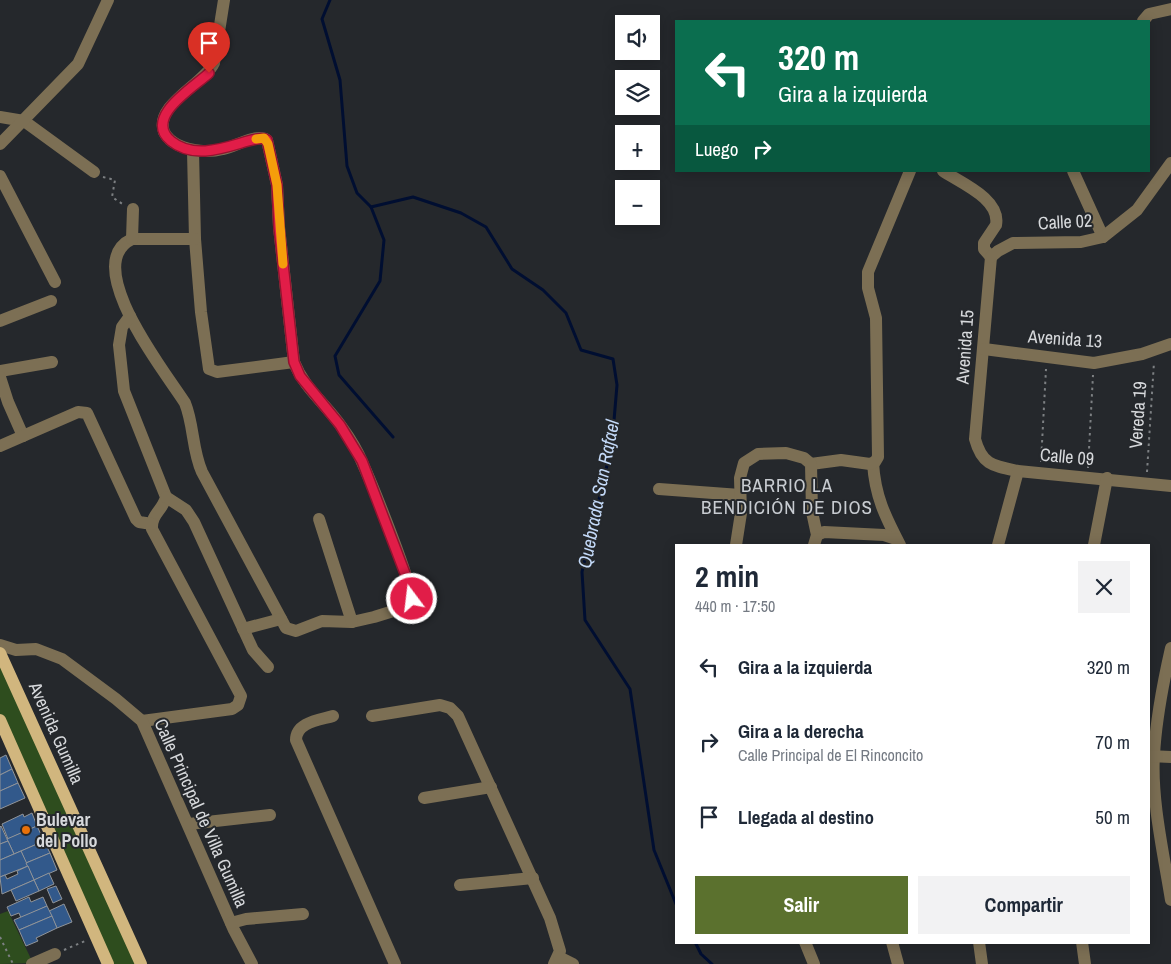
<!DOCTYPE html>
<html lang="es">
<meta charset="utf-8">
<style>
:root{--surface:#fff;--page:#f2f2f3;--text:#1f2937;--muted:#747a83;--accent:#5b712e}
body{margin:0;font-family:"Archivo Narrow",sans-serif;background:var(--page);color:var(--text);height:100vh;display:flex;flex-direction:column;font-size:19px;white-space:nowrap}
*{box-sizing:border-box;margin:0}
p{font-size:16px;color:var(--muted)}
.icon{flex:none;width:28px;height:28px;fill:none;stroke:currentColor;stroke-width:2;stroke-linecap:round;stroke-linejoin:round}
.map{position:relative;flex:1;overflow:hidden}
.details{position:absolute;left:675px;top:544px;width:475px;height:400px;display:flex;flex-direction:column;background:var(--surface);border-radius:0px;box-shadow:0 2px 12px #0003}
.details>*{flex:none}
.banner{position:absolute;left:675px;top:20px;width:475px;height:152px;border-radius:0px;box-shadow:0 2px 12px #0003;background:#0b6e4f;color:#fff;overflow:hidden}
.controls{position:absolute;left:615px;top:15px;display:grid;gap:10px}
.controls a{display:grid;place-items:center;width:45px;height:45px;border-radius:0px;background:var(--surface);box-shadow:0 2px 12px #0003;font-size:25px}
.pin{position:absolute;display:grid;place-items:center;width:42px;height:42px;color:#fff;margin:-51px -21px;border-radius:50% 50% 50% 0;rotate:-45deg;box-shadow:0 0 5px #0007}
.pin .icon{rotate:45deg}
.me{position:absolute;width:55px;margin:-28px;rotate:345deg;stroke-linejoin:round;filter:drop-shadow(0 0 4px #0008)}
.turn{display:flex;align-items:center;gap:18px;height:105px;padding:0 20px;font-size:22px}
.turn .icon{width:65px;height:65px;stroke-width:2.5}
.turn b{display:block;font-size:35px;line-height:42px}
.then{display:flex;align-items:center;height:48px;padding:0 20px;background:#0003;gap:10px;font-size:19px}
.round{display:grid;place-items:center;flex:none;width:52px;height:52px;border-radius:0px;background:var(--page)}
.head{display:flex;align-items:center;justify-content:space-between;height:85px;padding:0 20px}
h1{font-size:30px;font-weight:700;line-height:38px}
.action{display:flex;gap:10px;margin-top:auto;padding:10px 20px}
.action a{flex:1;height:58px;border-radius:0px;background:var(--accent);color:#fff;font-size:20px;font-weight:700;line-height:58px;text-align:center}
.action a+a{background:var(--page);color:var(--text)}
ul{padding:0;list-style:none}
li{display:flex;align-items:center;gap:15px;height:75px;padding:0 20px}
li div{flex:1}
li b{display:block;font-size:19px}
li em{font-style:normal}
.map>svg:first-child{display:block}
</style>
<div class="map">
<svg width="1171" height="964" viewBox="0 0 1171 964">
<rect width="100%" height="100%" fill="#25282c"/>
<g fill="#2e4d1e">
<polygon points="0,657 140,964 109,964 0,717"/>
<polygon points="8,911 33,963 0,964 0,914"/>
</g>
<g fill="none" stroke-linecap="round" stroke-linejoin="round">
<g stroke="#000e31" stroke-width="3">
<polyline points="330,0 322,19 340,80 347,166 357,193 371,207 384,240 380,281 335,356 339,375 393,437"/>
<polyline points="371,207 413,197 461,213 486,227 512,269 543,290 566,313 581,350 613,359 617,385 612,444 582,572 585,620 630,689 654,850 676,904"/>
<polyline points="695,942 701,954 712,964"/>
</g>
</g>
<g fill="#32598b" stroke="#909499">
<polygon points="6,755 12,769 0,775 0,758"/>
<polygon points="12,769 18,783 0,791 0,775"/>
<polygon points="18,783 25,798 0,809 0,791"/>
<polygon points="32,813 37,826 8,839 2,824 23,814 24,817"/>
<polygon points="1,826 8,841 0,844 0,827"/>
<polygon points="37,826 44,841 14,854 7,839"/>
<polygon points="8,841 14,854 0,860 0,844"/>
<polygon points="44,841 50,853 26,863 21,851"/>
<polygon points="21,851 28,866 0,877 0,860"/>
<polygon points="50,853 57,870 34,880 26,863"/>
<polygon points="28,866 34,880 2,894 0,877 5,875 7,879 18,874 17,871"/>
<polygon points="49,873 54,884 39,891 34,880"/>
<polygon points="34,880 39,891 16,901 11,890"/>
<polygon points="56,886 62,899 53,903 47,889"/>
<polygon points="29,897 31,902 43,897 47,906 21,918 19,913 11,916 7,907"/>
<polygon points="64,904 72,922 57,928 49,911"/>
<polygon points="47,906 52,916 19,930 14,920"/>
<polygon points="52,916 57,928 36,938 38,941 26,946 19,930"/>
</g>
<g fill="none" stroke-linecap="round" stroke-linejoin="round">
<g stroke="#7d8083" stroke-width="2" stroke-dasharray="2.5 4" stroke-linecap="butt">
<polyline points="103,177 115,180 112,197 124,205"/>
<polyline points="1041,462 1046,369"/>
<polyline points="1088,468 1093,375"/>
<polyline points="1147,472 1154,362"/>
<polyline points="0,937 13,964"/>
<polyline points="64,950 85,941"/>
</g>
<g stroke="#7c6f54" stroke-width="12">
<polyline points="1143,21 1149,14 1171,9"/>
<polyline points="0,117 24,121 94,172"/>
<polyline points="0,144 78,64 108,0"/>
<polyline points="193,151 195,239 201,312 209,369 217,372 294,362"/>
<path d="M943,171C961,183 1001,199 996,225L984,243V249L991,257"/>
<polyline points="1073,171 1103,237"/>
<polyline points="0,176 55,282"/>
<path d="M132,239C79,264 166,373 185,403C194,425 192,450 202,472L286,628L296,631L322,621L352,622L374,617L403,608L412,602C414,587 371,482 362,462C357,449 349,437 341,426C325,403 304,388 294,362L279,227L277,185L267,140C256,133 235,147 223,149C208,153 191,151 178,145C172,142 167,138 164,132C154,105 204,84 214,63L224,0"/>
<polyline points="132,239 195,239"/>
<polyline points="132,239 133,209"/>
<path d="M991,257L975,439C982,465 993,466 1018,471L1171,486"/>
<polyline points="991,257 998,251 1013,243 1081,242 1103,237 1137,210 1171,163"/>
<path d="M130,316L122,327L119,345L124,391L166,497C163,510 151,514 152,529L241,696L238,705L232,709L142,721"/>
<polyline points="0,321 51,301"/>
<polyline points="984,349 1094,363 1142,354 1171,344"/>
<polyline points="0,371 52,362"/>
<polyline points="0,377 8,402 23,436"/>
<polyline points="0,446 78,412 87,413 136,519 139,522 152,524"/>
<path d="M873,463C875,496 885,516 900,545"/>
<polyline points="811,464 841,460 870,464 875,462 878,457 876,318 868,288 868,272 910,171"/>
<polyline points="659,489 740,495"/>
<polyline points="166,497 186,510 194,522 253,650 268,667"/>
<polyline points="319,519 352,622"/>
<polyline points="817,535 824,532 884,535 896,539"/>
<polyline points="736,545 741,513 740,478 744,463 758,454 786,453 804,458 811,464 812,512 817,535 814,545"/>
<polyline points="998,545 1018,471"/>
<polyline points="1094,545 1107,478"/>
<polyline points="243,629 281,619"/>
<polyline points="0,645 16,650 36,649 62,659 116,699 142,721 234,930 252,964"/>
<path d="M1171,648C1163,683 1156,719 1154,755C1151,799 1164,856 1171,900"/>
<path d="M333,716C320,720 296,722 296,740L395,964"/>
<polyline points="372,716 440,705 450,708 458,716 550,918 560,951 554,964"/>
<polyline points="1149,756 1171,757"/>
<polyline points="424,798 491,787"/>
<polyline points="189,824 270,815"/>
<polyline points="460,885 533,878"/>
<polyline points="231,923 246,919 303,914"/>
<polyline points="805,942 814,964"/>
<polyline points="892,942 898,964"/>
<polyline points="979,942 982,964"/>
<polyline points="1082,942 1085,964"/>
<polyline points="559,957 573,964"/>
<polyline points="32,964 55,954"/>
</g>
<g stroke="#d1b67e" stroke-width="12">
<polyline points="0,653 141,964"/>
<polyline points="0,720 108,964"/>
</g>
</g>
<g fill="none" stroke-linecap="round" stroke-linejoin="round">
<defs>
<path id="route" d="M209,73C196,86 142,117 171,141C204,168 254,131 267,140L277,185L279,228L294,362L300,376L340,425L362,461L406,576L412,599"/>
</defs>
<use href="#route" stroke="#92132f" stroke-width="12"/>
<use href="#route" stroke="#e11d48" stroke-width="9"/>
<polyline stroke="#f59e0b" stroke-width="9" points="256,139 264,138 268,144 277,185 283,264"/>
</g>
<circle fill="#e8710a" stroke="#25282c" stroke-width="2" cx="26" cy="830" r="5"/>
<g text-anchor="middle" stroke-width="4" stroke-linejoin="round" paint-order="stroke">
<g font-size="18" fill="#d7d9dc" stroke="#25282c">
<text transform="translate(1065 222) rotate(-3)" y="6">Calle 02</text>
<text transform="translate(1065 339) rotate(4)" y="6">Avenida 13</text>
<text transform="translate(965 347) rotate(-86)" y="6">Avenida 15</text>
<text transform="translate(1138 415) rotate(-86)" y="6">Vereda 19</text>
<text transform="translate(1067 457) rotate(5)" y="6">Calle 09</text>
<text transform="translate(56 733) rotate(66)" y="6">Avenida Gumilla</text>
<text transform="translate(201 813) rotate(66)" y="6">Calle Principal de Villa Gumilla</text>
</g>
<g font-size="18" font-weight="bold" fill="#d7d9dc" stroke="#25282c" text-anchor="start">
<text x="36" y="826">Bulevar<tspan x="36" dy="21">del Pollo</tspan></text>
</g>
<g font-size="19" letter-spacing="1" fill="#c8ccd1" stroke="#25282c">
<text x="787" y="492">BARRIO LA<tspan x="787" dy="22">BENDICIÓN DE DIOS</tspan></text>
</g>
<g font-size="19" font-style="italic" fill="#c4daf9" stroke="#25282c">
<text transform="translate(598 494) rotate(-79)" y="7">Quebrada San Rafael</text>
</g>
</g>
</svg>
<div class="controls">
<a><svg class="icon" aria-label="sound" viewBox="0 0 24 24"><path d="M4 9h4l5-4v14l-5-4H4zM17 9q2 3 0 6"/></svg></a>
<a><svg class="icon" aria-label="layers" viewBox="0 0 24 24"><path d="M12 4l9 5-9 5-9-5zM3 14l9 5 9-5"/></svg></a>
<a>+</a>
<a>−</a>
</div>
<div class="pin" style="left:209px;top:73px;background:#d93025"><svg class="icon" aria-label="arrive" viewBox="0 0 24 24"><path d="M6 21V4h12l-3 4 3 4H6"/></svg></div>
<svg class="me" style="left:412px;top:599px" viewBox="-20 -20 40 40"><circle r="17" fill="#e11d48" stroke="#fff" stroke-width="3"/><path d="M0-11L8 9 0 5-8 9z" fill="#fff"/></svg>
<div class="banner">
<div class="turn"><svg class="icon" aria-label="left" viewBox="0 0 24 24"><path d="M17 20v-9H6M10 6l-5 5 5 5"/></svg><div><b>320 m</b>Gira a la izquierda</div></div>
<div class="then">Luego<svg class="icon" aria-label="right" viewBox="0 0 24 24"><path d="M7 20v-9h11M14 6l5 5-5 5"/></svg></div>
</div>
<section class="details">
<div class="head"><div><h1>2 min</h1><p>440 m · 17:50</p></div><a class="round"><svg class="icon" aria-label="close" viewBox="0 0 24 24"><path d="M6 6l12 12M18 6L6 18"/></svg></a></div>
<ul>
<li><svg class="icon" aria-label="left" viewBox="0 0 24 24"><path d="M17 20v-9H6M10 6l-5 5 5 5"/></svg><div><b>Gira a la izquierda</b></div><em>320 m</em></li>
<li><svg class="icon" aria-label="right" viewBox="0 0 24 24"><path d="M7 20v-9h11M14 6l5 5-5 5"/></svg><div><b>Gira a la derecha</b><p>Calle Principal de El Rinconcito</p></div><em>70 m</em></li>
<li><svg class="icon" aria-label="arrive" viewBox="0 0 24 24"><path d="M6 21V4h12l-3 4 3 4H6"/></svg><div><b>Llegada al destino</b></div><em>50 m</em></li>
</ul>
<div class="action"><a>Salir</a><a>Compartir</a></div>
</section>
</div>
